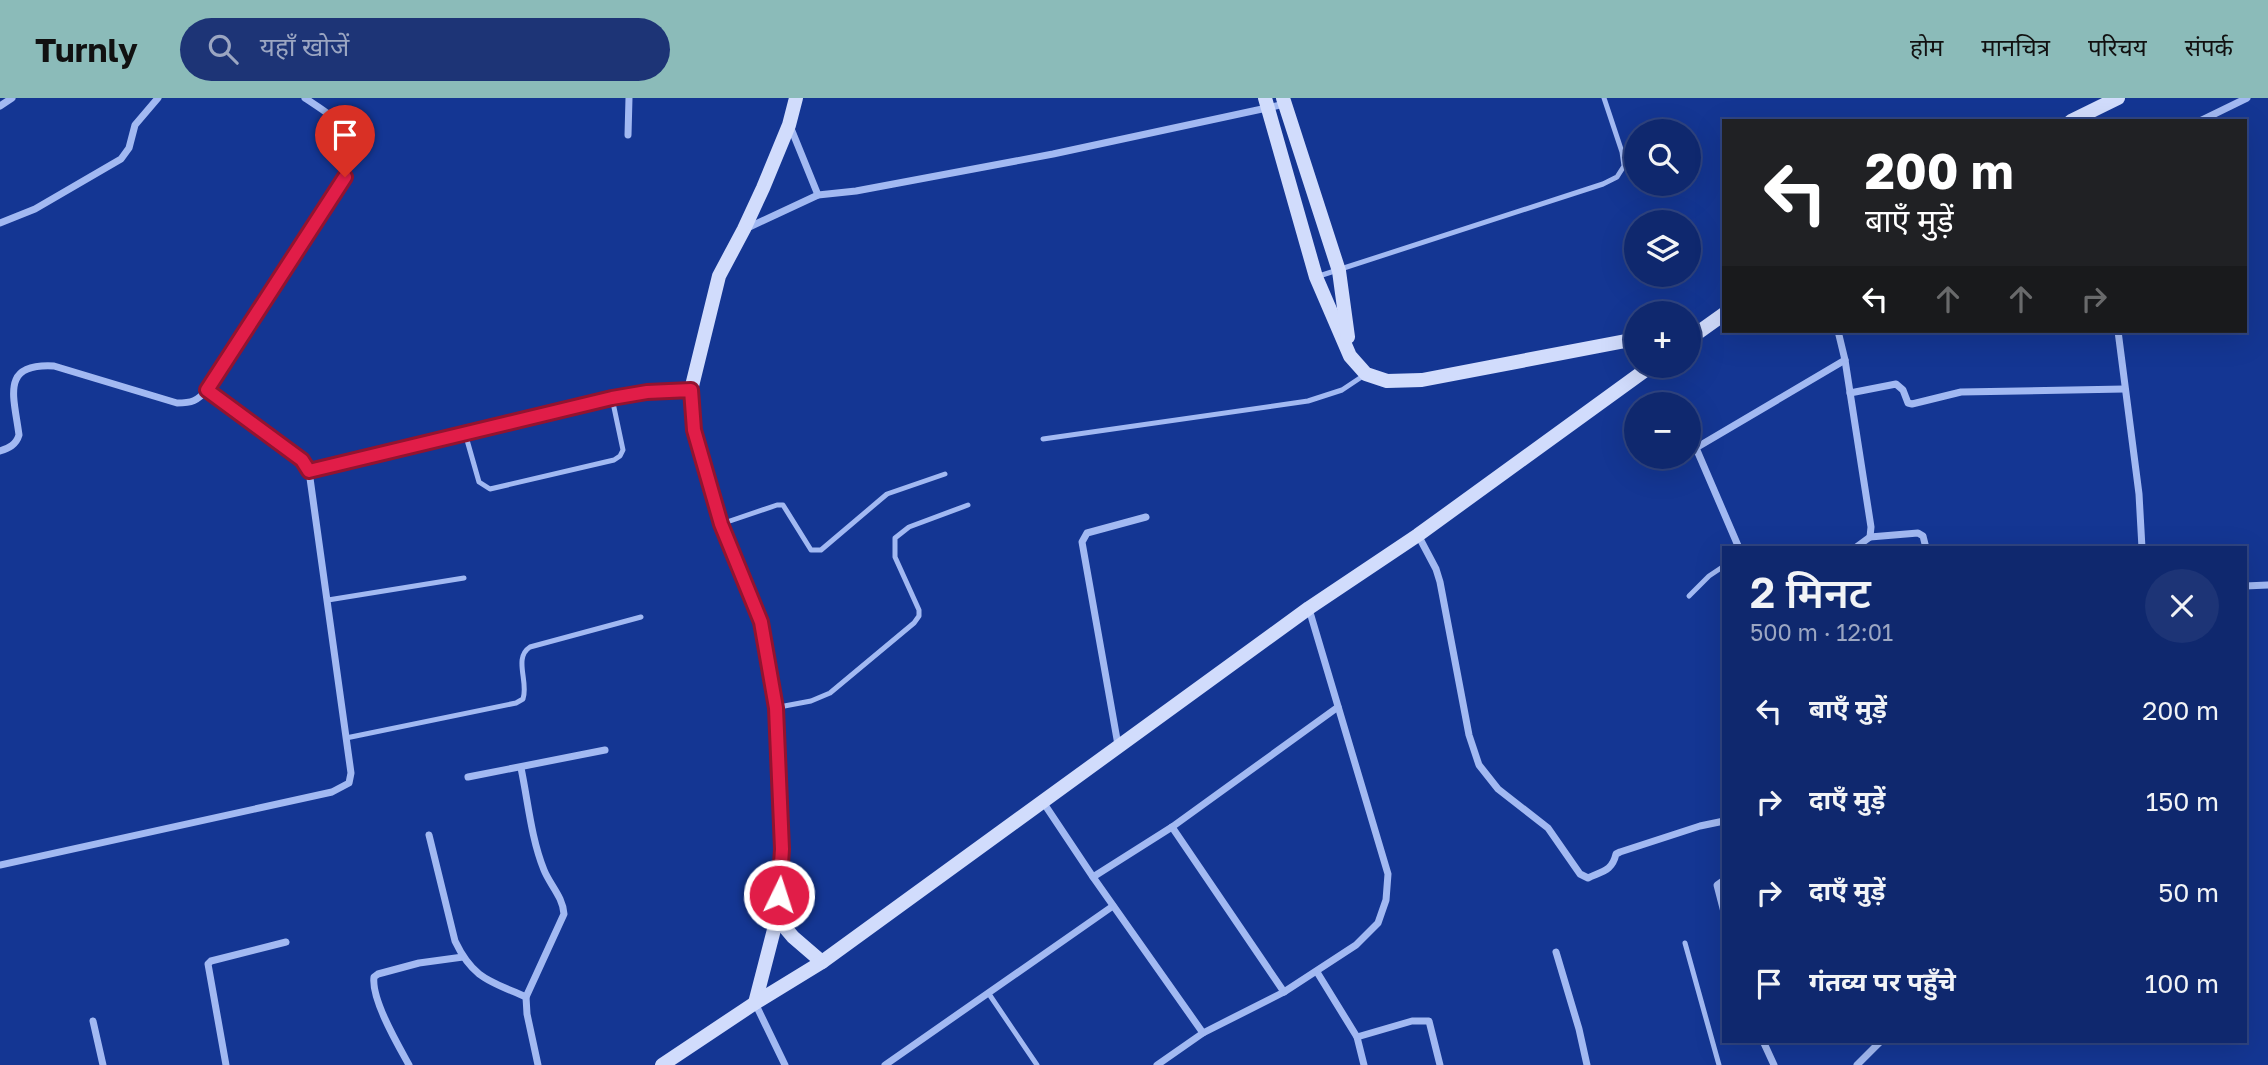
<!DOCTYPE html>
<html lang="hi">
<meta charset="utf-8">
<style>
:root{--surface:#0f286e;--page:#1d3476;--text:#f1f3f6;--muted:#9ba6c2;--line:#2f4481;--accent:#8bbbb9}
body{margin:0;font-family:"Golos Text","Noto Sans Devanagari",sans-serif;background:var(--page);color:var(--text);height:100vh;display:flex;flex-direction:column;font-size:26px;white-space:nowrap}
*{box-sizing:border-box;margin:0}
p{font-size:23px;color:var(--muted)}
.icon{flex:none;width:38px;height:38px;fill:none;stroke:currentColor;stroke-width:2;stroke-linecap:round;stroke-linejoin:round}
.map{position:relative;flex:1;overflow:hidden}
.sheet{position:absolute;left:1722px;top:448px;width:525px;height:497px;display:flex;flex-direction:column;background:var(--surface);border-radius:0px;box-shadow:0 7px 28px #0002,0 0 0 2px var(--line)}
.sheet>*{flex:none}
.guide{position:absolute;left:1722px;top:21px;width:525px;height:214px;border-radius:0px;box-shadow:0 7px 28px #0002,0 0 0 2px var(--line);background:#202124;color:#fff;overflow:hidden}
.tools{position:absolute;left:1624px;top:21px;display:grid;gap:14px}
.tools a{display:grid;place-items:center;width:77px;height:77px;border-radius:50%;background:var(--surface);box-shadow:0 7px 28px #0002,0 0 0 2px var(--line);font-size:35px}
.pin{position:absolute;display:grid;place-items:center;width:60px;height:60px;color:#fff;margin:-72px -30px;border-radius:50% 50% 50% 0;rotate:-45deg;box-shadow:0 0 7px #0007}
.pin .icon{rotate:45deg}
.me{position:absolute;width:77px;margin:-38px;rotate:4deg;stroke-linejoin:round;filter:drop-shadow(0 0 5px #0008)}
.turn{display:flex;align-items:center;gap:24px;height:147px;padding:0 28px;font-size:32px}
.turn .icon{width:91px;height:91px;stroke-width:2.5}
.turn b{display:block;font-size:49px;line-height:60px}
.lanes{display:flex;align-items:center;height:66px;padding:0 28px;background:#0003;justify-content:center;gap:35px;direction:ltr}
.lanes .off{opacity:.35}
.round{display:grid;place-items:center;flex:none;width:74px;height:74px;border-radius:37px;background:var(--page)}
.headline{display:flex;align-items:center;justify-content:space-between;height:119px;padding:0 28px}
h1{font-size:42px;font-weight:600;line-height:52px}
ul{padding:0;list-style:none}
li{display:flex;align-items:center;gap:21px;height:91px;padding:0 28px}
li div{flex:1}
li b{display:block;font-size:26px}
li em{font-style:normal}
header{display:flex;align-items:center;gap:42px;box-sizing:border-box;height:98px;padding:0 35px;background:var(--accent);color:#111}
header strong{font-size:33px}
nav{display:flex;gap:38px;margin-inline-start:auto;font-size:24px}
.search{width:490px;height:63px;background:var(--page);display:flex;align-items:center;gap:18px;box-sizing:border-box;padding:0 24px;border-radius:38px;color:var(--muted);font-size:26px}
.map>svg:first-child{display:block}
</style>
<header>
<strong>Turnly</strong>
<div class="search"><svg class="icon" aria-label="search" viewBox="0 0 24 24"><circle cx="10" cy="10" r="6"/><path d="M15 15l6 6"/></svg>यहाँ खोजें</div>
<nav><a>होम</a><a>मानचित्र</a><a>परिचय</a><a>संपर्क</a></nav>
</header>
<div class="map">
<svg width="2268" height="967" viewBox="0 0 2268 967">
<rect width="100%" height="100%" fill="#143693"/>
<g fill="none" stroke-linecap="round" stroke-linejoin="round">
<g stroke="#a2b9f2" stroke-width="5">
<polyline points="1316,179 1603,86 1617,79 1624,68 1622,54 1604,0"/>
<polyline points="465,335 479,384 490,391 614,362 620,358 623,352 612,300"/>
<polyline points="1043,341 1308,303 1342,292 1366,276"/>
<polyline points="724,425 777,407 783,407 811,452 821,452 887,396 945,376"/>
<polyline points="1689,498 1709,478 1724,468"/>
<polyline points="328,502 464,480"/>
<polyline points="779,609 811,603 830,595 914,525 919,518 919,512 895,459 895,440 909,429 968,407"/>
<path d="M346,640L516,605L523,601C529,584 513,560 530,549L641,519"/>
<polyline points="1685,845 1719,967"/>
<polyline points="989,896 1037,967"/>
</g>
<g stroke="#a2b9f2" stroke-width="7">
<polyline points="0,8 12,0"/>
<polyline points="2200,23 2247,0"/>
<polyline points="790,28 818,97"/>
<polyline points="628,37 629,0"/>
<polyline points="0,125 35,111 121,61 129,50 135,27 158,0"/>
<polyline points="745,131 818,97 856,93 1053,56 1285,6"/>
<polyline points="1838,233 1845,262 1871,429 1870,439 1855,450"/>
<polyline points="2118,233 2139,396 2142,450"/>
<polyline points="1850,295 1896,286 1903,292 1908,305 1912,306 1961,294 2124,291"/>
<polyline points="1696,350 1739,450"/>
<path d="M0,353C9,350 16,347 19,337C14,298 0,265 54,268L177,305C192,305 197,303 207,292L345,79C363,35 338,22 305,0"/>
<polyline points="1689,354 1845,262"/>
<polyline points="1666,368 1681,359"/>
<polyline points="309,373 612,300 647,294 691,292"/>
<path d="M1418,437L1436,471L1440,484L1469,637L1479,667L1498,691L1548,730L1580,776L1588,780C1603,773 1612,773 1616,756L1620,754L1700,728L1724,723"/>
<polyline points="1870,439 1918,435 1923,438 1926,450"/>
<polyline points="2245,488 2268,487"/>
<polyline points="1118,647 1082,444 1087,435 1146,419"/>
<path d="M521,670C528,703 531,740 544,772C550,787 563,799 564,816L526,899L527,916L538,967"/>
<polyline points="468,679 605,652"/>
<polyline points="1043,704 1093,779 1203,935"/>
<polyline points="1172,729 1284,894"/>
<path d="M429,737L455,843C473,881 490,883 526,899"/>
<polyline points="0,767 332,694 349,685 351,675 309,373 302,362 207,292"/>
<polyline points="1093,779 1172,729 1338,609"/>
<polyline points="1724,782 1717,787 1724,814"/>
<polyline points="1556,854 1579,931 1587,967"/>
<polyline points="1317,874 1357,939 1364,967"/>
<polyline points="755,905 785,967"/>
<polyline points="93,923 103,967"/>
<polyline points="1357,939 1412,923 1429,923 1440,967"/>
<polyline points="1763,943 1774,967"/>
<polyline points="226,967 208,866 211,863 286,844"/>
<path d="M409,967C398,947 371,901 374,879L378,876L419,865L463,859"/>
<polyline points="885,967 1113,808"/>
<polyline points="1157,967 1203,935 1284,894 1356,847 1378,825 1386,802 1388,776 1309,511"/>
<polyline points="1857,967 1881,943"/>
</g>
<g stroke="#d1dcfc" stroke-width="14">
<polyline points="1265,0 1316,179 1350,258 1366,276 1387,283 1422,282 1636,241"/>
<polyline points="1283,0 1339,173 1348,239"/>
<polyline points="2071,23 2118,0"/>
<polyline points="1689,241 1724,216"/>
<polyline points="777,820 793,839 822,864"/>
<polyline points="755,905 777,820 782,751 777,610 761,524 721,426 694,332 691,292 719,178 744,131 763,90 789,27 796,0"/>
<polyline points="662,967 755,905 822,864 1309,510 1418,437 1651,268"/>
</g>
</g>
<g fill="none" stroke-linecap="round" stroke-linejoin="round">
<defs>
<polyline id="route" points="345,79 207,292 302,362 309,373 612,300 647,294 691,292 694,332 721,426 761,524 776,610 782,751 779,797"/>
</defs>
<use href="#route" stroke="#92132f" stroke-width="18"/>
<use href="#route" stroke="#e11d48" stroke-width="12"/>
</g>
</svg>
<div class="tools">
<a><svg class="icon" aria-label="search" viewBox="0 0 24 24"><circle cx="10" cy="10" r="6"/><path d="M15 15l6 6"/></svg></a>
<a><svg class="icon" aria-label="layers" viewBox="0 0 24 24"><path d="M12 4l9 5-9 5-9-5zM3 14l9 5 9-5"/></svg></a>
<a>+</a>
<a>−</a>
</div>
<div class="pin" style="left:345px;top:79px;background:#d93025"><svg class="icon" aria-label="arrive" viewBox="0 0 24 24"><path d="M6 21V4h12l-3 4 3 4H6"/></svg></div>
<svg class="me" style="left:779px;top:797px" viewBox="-20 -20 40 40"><circle r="17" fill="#e11d48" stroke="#fff" stroke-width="3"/><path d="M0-11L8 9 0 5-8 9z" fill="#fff"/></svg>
<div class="guide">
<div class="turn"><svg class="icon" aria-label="left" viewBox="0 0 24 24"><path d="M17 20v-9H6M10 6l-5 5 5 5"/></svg><div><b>200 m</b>बाएँ मुड़ें</div></div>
<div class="lanes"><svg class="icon" aria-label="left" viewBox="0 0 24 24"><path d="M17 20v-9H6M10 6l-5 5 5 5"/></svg><svg class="icon off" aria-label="ahead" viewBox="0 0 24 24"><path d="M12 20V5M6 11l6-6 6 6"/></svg><svg class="icon off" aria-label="ahead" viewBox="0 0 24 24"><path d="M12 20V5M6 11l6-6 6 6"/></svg><svg class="icon off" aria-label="right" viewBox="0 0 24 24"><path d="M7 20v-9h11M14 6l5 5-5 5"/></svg></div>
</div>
<section class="sheet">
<div class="headline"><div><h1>2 मिनट</h1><p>500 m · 12:01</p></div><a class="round"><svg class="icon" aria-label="close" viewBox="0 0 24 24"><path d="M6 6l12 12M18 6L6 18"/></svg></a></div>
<ul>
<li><svg class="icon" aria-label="left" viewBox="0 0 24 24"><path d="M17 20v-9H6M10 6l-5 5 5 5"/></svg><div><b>बाएँ मुड़ें</b></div><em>200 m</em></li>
<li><svg class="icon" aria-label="right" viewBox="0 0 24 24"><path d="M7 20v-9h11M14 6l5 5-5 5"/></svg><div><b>दाएँ मुड़ें</b></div><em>150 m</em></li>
<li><svg class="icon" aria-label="right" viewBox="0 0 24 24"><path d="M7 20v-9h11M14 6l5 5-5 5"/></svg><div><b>दाएँ मुड़ें</b></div><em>50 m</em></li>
<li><svg class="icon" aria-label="arrive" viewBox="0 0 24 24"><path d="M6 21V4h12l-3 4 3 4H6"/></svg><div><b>गंतव्य पर पहुँचे</b></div><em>100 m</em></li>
</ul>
</section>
</div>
